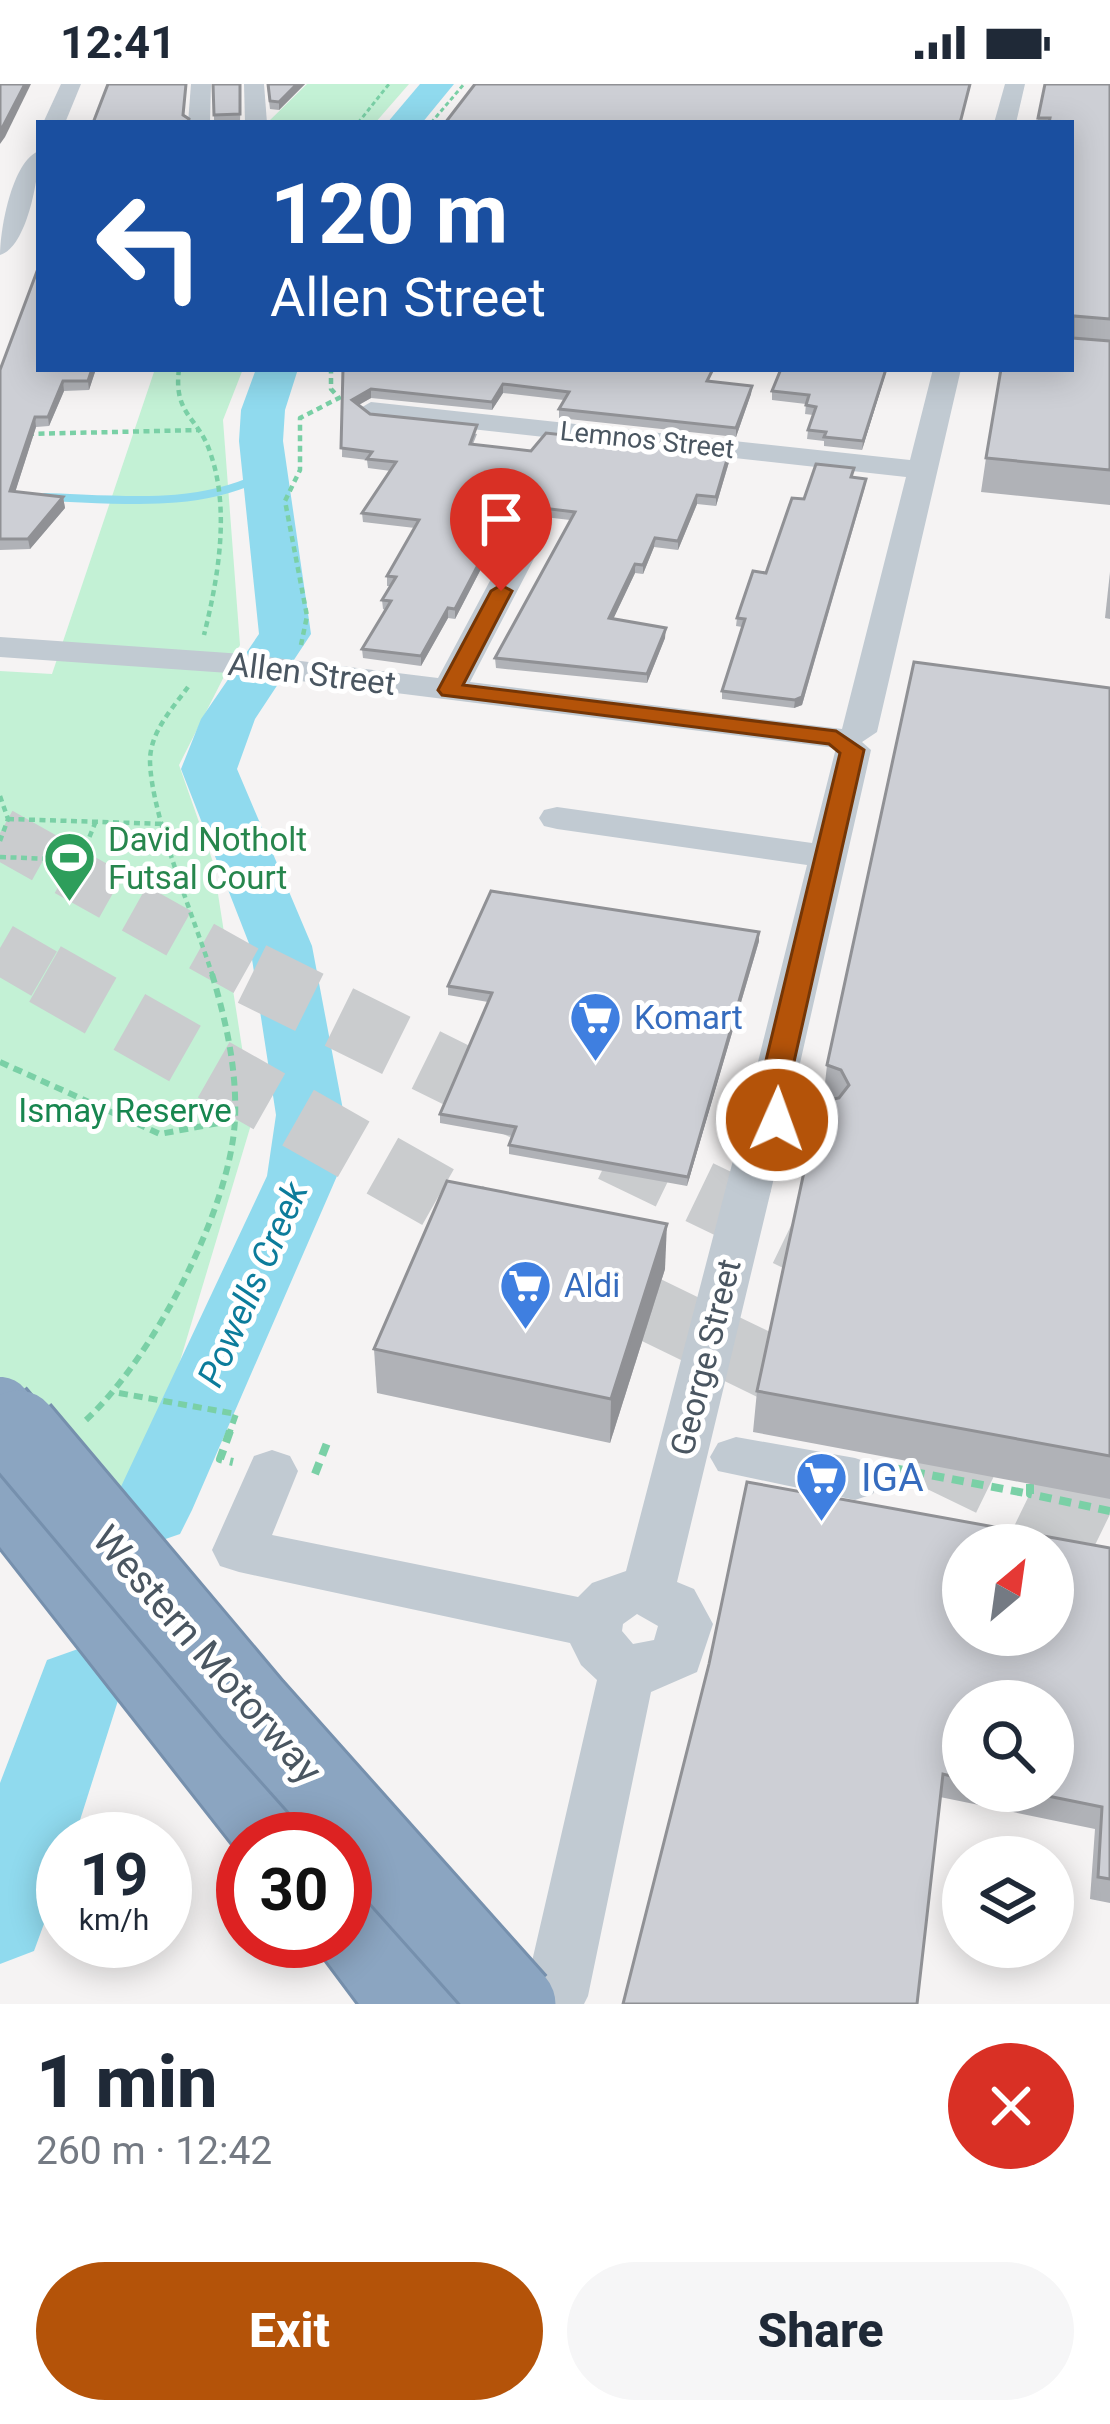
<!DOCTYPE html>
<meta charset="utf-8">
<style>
:root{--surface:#fff;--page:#f6f6f7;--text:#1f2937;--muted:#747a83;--accent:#b45309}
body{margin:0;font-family:Roboto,sans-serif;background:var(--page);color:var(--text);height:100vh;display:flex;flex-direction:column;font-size:45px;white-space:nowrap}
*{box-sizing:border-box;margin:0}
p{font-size:39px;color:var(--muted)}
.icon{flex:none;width:66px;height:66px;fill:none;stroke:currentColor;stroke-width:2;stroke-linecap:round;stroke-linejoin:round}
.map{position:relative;height:1920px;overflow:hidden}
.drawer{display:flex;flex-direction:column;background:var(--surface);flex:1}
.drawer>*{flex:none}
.banner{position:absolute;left:36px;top:36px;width:1038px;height:252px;border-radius:0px;box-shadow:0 6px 30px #0003;background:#1a4fa0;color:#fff;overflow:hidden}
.needle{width:78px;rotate:29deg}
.controls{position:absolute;left:942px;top:1440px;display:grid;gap:24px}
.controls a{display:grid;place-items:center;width:132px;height:132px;border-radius:50%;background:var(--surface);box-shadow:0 6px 30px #0003;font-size:60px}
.speed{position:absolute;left:36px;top:1728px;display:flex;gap:24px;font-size:60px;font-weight:700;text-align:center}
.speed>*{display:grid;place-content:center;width:156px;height:156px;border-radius:50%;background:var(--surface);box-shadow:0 6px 30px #0003;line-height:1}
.speed small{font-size:30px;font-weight:400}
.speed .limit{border:18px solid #d22;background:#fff;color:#111}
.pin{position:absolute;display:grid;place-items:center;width:102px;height:102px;color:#fff;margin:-123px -51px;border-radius:50% 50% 50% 0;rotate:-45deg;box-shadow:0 0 12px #0007}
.pin .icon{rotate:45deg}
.me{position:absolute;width:132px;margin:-66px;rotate:2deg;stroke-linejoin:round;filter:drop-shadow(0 0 9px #0008)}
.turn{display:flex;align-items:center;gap:42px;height:252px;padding:0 36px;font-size:54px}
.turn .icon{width:156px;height:156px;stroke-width:2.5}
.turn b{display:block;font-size:84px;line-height:102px}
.round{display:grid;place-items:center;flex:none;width:126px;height:126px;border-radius:63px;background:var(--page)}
.summary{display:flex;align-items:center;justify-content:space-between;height:204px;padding:0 36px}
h1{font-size:72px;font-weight:800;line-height:90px}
.button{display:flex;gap:24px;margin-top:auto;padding:24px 36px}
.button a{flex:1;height:138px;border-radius:72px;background:var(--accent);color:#fff;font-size:48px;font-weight:800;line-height:138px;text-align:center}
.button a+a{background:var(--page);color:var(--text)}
.status{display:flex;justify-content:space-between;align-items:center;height:84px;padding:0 60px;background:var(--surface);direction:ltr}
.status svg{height:33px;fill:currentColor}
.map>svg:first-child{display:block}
</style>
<div class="status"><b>12:41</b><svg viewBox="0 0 49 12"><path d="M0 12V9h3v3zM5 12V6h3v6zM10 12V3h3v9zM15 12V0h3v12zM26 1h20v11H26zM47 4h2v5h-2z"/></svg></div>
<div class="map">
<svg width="1110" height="1920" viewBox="0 0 1110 1920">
<rect width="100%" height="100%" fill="#f5f3f3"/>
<g fill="#c3f1d5">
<polygon points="307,0 409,0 375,39 267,39"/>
<polygon points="155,285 243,285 223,336 240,561 179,681 213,778 253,1034 132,1437 0,1440 0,587 52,590"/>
</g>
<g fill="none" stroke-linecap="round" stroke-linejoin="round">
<path stroke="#90daee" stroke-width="8" d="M45,413C120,415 197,426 266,390"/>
<g fill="#90daee" fill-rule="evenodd">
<polygon points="420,0 454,0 422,39 387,39"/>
<polygon points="256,285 298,285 285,326 283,357 311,550 255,635 237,685 312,862 344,1031 337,1092 192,1426 180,1450 151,1460 122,1450 110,1426 267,1092 276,1031 250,862 181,685 201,635 259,550 239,357 241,326"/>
<polygon points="78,1565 109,1576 122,1604 74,1755 63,1755 63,1788 34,1867 0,1880 0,1699 47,1576"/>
</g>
<g stroke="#caccce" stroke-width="51" stroke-dasharray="51 26" stroke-linecap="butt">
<polyline points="0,749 257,893"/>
<polyline points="0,864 50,893"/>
</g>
<g stroke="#caccce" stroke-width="64" stroke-dasharray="64 33" stroke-linecap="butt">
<polyline points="45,890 554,1179 835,1315"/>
<polyline points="252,890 531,1028"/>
<polyline points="612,1066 861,1186"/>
</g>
<polyline stroke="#caccce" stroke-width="81" stroke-dasharray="81 40" stroke-linecap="butt" points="921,1357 1110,1449"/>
<defs>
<g id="highway">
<polygon points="0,1378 26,1387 311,1727 324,1755 243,1755 243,1773 0,1463"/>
<path d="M345,1791C396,1811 440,1869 461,1920H359L312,1857H345Z"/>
</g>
</defs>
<use href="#highway" stroke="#7690ad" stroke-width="6"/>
<g stroke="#7ad0a6" stroke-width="3" stroke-dasharray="4.5 3" stroke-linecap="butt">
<polyline points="358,39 389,0"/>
<polyline points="431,39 464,0"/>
</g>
<g stroke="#7ad0a6" stroke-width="4.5" stroke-dasharray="6 4.5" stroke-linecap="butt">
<path d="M179,285C173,332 199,332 211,371C230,427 218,495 204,551"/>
<polyline points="28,350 198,346"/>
<polyline points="301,561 307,532 285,417 300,386 300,334 339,314 331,305 331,285"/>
<path d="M188,603C172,625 150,648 150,677C151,732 195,836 213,893"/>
<polyline points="0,712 8,735 0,757"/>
<polyline points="8,735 165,740"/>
<polyline points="0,773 80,776 96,737"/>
</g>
<g stroke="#7ad0a6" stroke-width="6" stroke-dasharray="9 6" stroke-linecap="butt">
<polyline points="0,978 160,1050 235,1036"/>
<polyline points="119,1309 236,1330 229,1350"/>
<path d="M86,1336C152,1275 231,1125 235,1035C237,985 226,937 212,890"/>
</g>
<g stroke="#7ad0a6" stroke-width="8" stroke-dasharray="12 8" stroke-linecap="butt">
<polyline points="230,1347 220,1375 233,1378"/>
<polyline points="893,1384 1030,1410"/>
<polyline points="315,1390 327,1359"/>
<polyline points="1030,1400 1030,1410 1110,1427"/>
</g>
<g fill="#c1cad2" fill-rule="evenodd">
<polygon points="61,0 81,0 65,39 43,39"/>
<polygon points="191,0 211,0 210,39 188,39"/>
<polygon points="244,0 264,0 267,39 245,39"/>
<polygon points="1005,0 1025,0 1016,39 994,39"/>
<path d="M39,67C39,93 27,163 0,171C0,145 12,77 39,67Z"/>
<path d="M933,285H961L877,648L862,658L871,666L791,1019L833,1028L840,1039L833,1050L818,1054L785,1048L677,1498L694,1505L713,1540L697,1588L651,1608L588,1912L584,1920H528L524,1912L597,1596L581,1581L570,1559L239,1488L220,1482L212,1466L254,1372L272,1366L290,1372L298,1387L272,1451L578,1513L592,1499L626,1487L743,1038L750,1027L747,1022L807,781L557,745L544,742L539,734L544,726L557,723L812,759L836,664L243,590L0,573V553L243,570L438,594L507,465L523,456L539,465L470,598L842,645L906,393L371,334L357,326L371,318L910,376ZM637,1530L658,1542L654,1556L633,1560L622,1547L623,1540Z"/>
<polygon points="736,1353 855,1374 873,1380 881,1395 873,1410 855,1416 718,1387 710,1373 718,1359"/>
</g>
<use href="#highway" fill="#8ba5c1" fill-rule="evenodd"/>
<defs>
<polyline id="highway-bridge-far1" points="0,1325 21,1350"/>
<polyline id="highway-bridge" points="18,1347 252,1625 515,1920"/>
</defs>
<use href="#highway-bridge-far1" stroke="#7690ad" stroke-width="70" stroke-linecap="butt"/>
<use href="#highway-bridge" stroke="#7690ad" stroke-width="87" stroke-linecap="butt"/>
<use href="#highway-bridge-far1" stroke="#8ba5c1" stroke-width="64"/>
<use href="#highway-bridge" stroke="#8ba5c1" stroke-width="81"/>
</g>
<g fill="#b0b2b7" fill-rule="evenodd">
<polygon points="241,0 240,38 214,39 214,31"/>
<polygon points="267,0 305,0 279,26 270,25"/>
<polygon points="1045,0 1110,0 1110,421 981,408 986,374 1071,285 1071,39 1037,39"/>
<polygon points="96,285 89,306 64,307 49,342 36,343 15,408 63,413 65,424 30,465 0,466 0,286"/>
<polygon points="343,285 711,297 752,302 751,310 736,353 559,334 559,325 564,316 503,309 492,326 371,314 359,321 370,330 477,350 473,360 531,367 729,369 729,378 716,422 697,420 678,466 654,463 643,490 635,489 613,535 665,554 647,599 496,584 495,574 570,436 510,429 455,535 448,534 421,582 363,574 362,565 385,526 383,525 382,516 390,502 387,502 387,492 415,444 363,438 362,429 391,387 368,384 367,376 342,373"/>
<polygon points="781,285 887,285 862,366 824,362 824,357 807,355 808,346 813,331 805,330 806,320 772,316 772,307"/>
<polygon points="853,393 866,395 865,403 802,621 794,624 722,615 722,607 742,543 736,542 737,534 766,489 804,415"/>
<polygon points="1110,488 1110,535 1105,534"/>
<polygon points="1110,604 1110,1415 753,1348 757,1307 823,1017 827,981"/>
<polygon points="759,857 687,1102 509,1070 509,1061 513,1052 440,1039 440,1030 488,918 448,911 448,902"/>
<polygon points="665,1185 610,1359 377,1309 374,1265"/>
<path d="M1110,1464V1819L1090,1815L1095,1745L940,1713L623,1920ZM963,1617L1053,1707H963Z"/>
</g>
<g fill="#909195">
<polygon points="25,0 31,0 5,53 0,60 0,48"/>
<polygon points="297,0 305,0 279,26 279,18"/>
<polygon points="92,285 96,285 89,306 88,297"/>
<polygon points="886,285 887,285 862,366 863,357"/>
<polygon points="63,297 64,307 49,342 48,333"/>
<polygon points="503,300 503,309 492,326 492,318"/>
<polygon points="752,302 751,310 736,353 736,344"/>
<polygon points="371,305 371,314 353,324 352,316"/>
<polygon points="35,333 36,343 12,418 10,407"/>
<polygon points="729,369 729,378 716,422 716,413"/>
<polygon points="866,395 802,621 794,624 795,616"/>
<polygon points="697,411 697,420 678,466 678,457"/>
<polygon points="63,413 65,424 30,465 28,455"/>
<polygon points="510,420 510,429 455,535 455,525"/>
<polygon points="655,454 654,463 643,490 643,481"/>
<polygon points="635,480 635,489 609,544 609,534"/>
<polygon points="448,524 448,534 421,582 421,572"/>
<polygon points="666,544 665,554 647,599 647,590"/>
<polygon points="759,848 759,857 687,1102 688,1093"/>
<polygon points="667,1140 665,1185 610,1359 611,1315"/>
</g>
<g fill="#cdcfd5" stroke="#909195" stroke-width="3" fill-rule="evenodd">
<polygon points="0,0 25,0 0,48"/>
<polygon points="108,0 186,0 183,31 189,35 188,39 93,39"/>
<polygon points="213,0 240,0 240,30 214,31"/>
<polygon points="268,0 297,0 279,18 270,17"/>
<polygon points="475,0 970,0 960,39 445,39"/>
<polygon points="1045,0 1110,0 1110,235 1073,232 1073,254 1110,257 1110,386 986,374 1001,285 1071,285 1071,39 1049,39 1050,34 1038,34"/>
<polygon points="39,182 39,285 92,285 88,297 63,297 48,333 35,333 10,407 63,413 28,455 0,455 0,286"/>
<polygon points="343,285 713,285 707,297 752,302 736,344 559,325 569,308 503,300 492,318 371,305 352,316 370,330 477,341 470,360 531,367 546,349 729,369 716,413 697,411 678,457 655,454 643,481 635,480 609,534 666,544 647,590 495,574 575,428 510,420 455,525 448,524 421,572 362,565 391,517 382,516 396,493 387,492 419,436 362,429 396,378 367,375 372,368 341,364"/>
<polygon points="781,285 886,285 863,357 824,353 826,348 808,346 816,323 806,321 809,311 772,307"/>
<polygon points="816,380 854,384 851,393 866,395 802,613 795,616 722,607 745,535 737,534 753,487 766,489 792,414 804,415"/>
<polygon points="914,578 1110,604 1110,1372 757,1307 819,1018 839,1014 849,1001 841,986 827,981"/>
<polygon points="491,807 759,848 688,1093 509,1061 516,1043 440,1030 492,909 448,902"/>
<polygon points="447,1097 667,1140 611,1315 374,1265"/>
<path d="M747,1398L1110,1464V1795L1098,1793L1102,1723L1023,1707H1053V1617H963V1695L943,1690L917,1920H623L709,1580ZM963,1461H1053V1551H963Z"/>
</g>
<polygon fill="#b45309" stroke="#753606" stroke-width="3" points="501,501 512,507 463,601 836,647 864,666 785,1018 791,1025 787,1043 767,1043 755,1022 840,669 829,660 442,611 438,606 491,507"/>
<defs>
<symbol id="stadium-pin" viewBox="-11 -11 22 30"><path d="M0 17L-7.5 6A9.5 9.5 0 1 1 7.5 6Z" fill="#2e9e5b" stroke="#fff"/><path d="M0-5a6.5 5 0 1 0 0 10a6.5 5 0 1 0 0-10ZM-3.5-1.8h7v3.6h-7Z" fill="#fff"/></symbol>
<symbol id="supermarket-pin" viewBox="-11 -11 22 30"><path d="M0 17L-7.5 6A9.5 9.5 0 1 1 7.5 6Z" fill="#3f7fe0" stroke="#fff"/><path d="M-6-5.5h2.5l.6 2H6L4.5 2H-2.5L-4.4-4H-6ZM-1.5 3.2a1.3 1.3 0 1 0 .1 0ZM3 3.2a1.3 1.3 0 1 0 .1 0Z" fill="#fff"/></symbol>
</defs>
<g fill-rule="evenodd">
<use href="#stadium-pin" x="40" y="744" width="59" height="81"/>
<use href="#supermarket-pin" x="566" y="904" width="59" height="81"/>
<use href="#supermarket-pin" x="496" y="1172" width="59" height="81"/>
<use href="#supermarket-pin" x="792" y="1364" width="59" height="81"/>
</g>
<g text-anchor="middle" stroke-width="10" stroke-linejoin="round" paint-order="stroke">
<g font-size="27" fill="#4a5661" stroke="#fff">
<text transform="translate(647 356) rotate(6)" y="9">Lemnos Street</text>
</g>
<g font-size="33" fill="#4a5661" stroke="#fff">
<text transform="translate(312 589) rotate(7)" y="12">Allen Street</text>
<text transform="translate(705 1273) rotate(-76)" y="12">George Street</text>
</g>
<g font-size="33" fill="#27864d" stroke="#fff" text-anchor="start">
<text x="108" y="767">David Notholt<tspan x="108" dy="38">Futsal Court</tspan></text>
</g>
<g font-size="33" fill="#366cbe" stroke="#fff" text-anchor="start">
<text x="634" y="945">Komart</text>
<text x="564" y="1213">Aldi</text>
</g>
<g font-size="33" fill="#17864f" stroke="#fff">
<text x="125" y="1038">Ismay Reserve</text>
</g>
<g font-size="36" font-style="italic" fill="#0c7c9b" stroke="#fff">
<text transform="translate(252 1200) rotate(-66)" y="13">Powells Creek</text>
</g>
<g font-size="39" fill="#366cbe" stroke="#fff" text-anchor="start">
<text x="861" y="1407">IGA</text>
</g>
<g font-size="39" fill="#4a5661" stroke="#fff">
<text transform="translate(208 1570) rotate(49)" y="14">Western Motorway</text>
</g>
</g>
</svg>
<div class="controls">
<a><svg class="needle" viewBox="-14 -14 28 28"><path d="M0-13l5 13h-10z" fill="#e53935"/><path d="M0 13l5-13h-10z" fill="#747a83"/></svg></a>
<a><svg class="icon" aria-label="search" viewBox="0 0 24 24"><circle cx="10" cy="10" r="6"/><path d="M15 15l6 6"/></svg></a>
<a><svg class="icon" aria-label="layers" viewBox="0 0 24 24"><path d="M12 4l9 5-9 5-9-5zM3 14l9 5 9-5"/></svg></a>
</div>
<div class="speed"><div>19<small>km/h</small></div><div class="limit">30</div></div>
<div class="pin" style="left:501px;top:507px;background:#d93025"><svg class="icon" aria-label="arrive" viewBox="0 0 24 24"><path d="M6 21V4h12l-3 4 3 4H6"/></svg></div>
<svg class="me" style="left:777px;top:1036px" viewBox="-20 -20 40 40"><circle r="17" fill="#b45309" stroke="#fff" stroke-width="3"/><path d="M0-11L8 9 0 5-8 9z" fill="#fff"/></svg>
<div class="banner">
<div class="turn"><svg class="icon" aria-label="left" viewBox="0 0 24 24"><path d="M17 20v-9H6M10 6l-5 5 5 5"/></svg><div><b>120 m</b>Allen Street</div></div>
</div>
</div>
<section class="drawer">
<div class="summary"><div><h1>1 min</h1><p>260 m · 12:42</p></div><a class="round" style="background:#d93025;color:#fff"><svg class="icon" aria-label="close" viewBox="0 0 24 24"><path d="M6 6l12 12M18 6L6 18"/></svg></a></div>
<div class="button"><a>Exit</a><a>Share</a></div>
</section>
